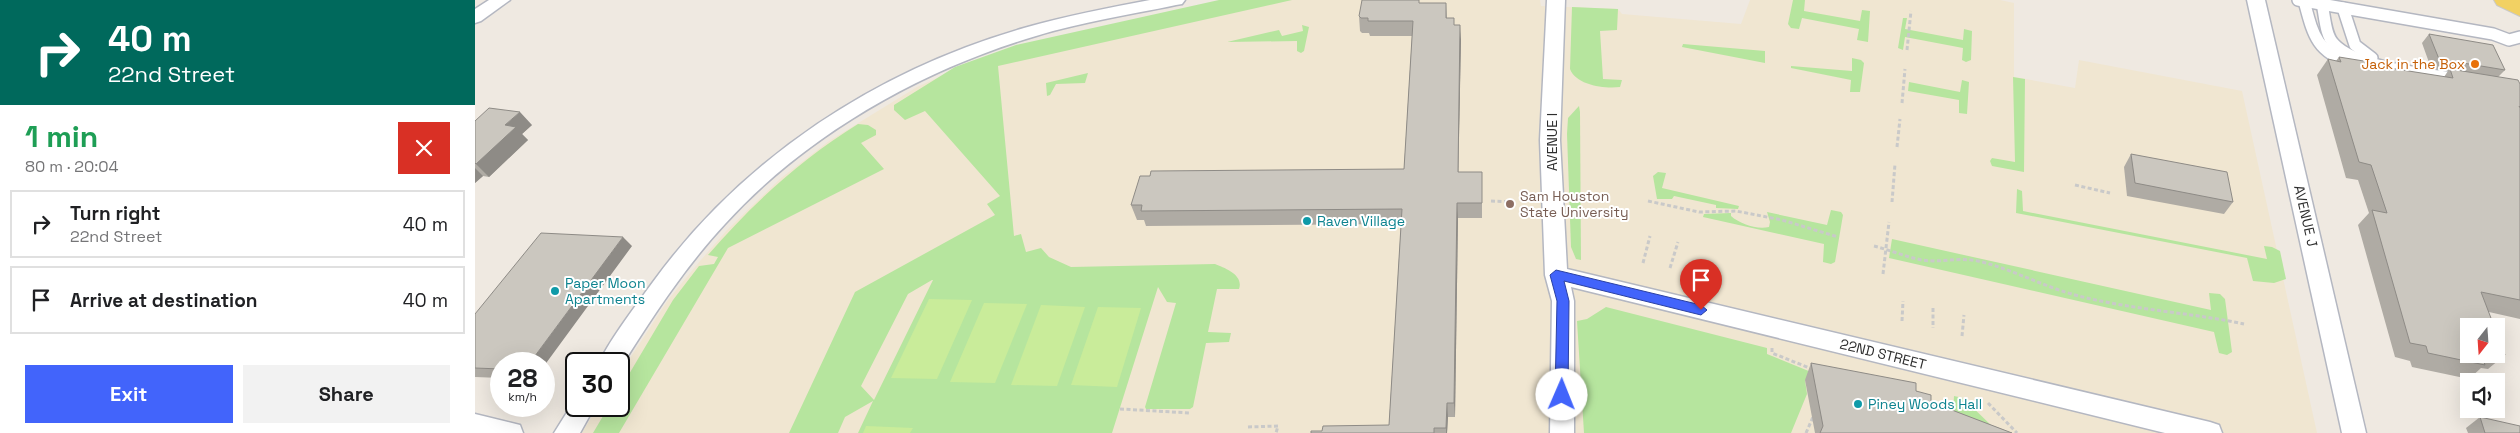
<!DOCTYPE html>
<meta charset="utf-8">
<style>
:root{--surface:#fff;--page:#f2f2f2;--text:#202124;--muted:#757577;--line:#e0e0e0;--accent:#4264fb}
body{margin:0;font-family:"Space Grotesk",sans-serif;background:var(--page);color:var(--text);height:100vh;display:flex;flex-direction:column;font-size:19px;white-space:nowrap}
*{box-sizing:border-box;margin:0}
p{font-size:16px;color:var(--muted)}
.icon{flex:none;width:28px;height:28px;fill:none;stroke:currentColor;stroke-width:2;stroke-linecap:round;stroke-linejoin:round}
.map{position:relative;flex:1;overflow:hidden}
.details{display:flex;flex-direction:column;background:var(--surface);width:475px}
.details>*{flex:none}
.guide{background:#00695c;color:#fff;overflow:hidden}
.needle{width:32px;rotate:197deg}
.fabs{position:absolute;left:1985px;top:318px;display:grid;gap:10px}
.fabs a{display:grid;place-items:center;width:45px;height:45px;border-radius:0px;background:var(--surface);box-shadow:0 5px 20px #0002;font-size:25px}
.speed{position:absolute;left:15px;top:352px;display:flex;gap:10px;font-size:25px;font-weight:700;text-align:center}
.speed>*{display:grid;place-content:center;width:65px;height:65px;border-radius:50%;background:var(--surface);box-shadow:0 5px 20px #0002;line-height:1}
.speed small{font-size:12px;font-weight:400}
.speed .limit{border:2px solid #111;border-radius:8px;background:#fff;color:#111}
.pin{position:absolute;display:grid;place-items:center;width:42px;height:42px;color:#fff;margin:-51px -21px;border-radius:50% 50% 50% 0;rotate:-45deg;box-shadow:0 0 5px #0007}
.pin .icon{rotate:45deg}
.me{position:absolute;width:55px;margin:-28px;rotate:1deg;stroke-linejoin:round;filter:drop-shadow(0 0 4px #0008)}
.turn{display:flex;align-items:center;gap:18px;height:105px;padding:0 25px;font-size:22px}
.turn .icon{width:65px;height:65px;stroke-width:2.5}
.turn b{display:block;font-size:35px;line-height:42px}
.round{display:grid;place-items:center;flex:none;width:52px;height:52px;border-radius:0px;background:var(--page)}
.head{display:flex;align-items:center;justify-content:space-between;height:85px;padding:0 25px}
h1{font-size:30px;font-weight:600;line-height:38px;color:#1e9e55}
.primary-button{display:flex;gap:10px;margin-top:auto;padding:10px 25px}
.primary-button a{flex:1;height:58px;border-radius:0px;background:var(--accent);color:#fff;font-size:20px;font-weight:600;line-height:58px;text-align:center}
.primary-button a+a{background:var(--page);color:var(--text)}
ul{padding:0;list-style:none}
li{display:flex;align-items:center;gap:15px;height:68px;margin:0 10px 8px;padding:0 15px;border:2px solid var(--line);border-radius:0px}
li div{flex:1}
li b{display:block;font-size:19px}
li em{font-style:normal}
main{display:flex;flex:1;min-height:0}
.map>svg:first-child{display:block}
</style>
<main>
<section class="details">
<div class="guide">
<div class="turn"><svg class="icon" aria-label="right" viewBox="0 0 24 24"><path d="M7 20v-9h11M14 6l5 5-5 5"/></svg><div><b>40 m</b>22nd Street</div></div>
</div>
<div class="head"><div><h1>1 min</h1><p>80 m · 20:04</p></div><a class="round" style="background:#d93025;color:#fff"><svg class="icon" aria-label="close" viewBox="0 0 24 24"><path d="M6 6l12 12M18 6L6 18"/></svg></a></div>
<ul>
<li><svg class="icon" aria-label="right" viewBox="0 0 24 24"><path d="M7 20v-9h11M14 6l5 5-5 5"/></svg><div><b>Turn right</b><p>22nd Street</p></div><em>40 m</em></li>
<li><svg class="icon" aria-label="arrive" viewBox="0 0 24 24"><path d="M6 21V4h12l-3 4 3 4H6"/></svg><div><b>Arrive at destination</b></div><em>40 m</em></li>
</ul>
<div class="primary-button"><a>Exit</a><a>Share</a></div>
</section>
<div class="map">
<svg width="2045" height="433" viewBox="0 0 2045 433">
<rect width="100%" height="100%" fill="#efe9e1"/>
<polygon fill="#f0e6d1" points="755,0 1065,0 1066,6 1143,9 1147,14 1266,24 1275,0 1525,0 1539,3 1539,77 1600,88 1604,60 1767,91 1842,433 107,433 123,406 144,406 144,375 193,300 225,261 252,230 306,178 354,141 442,87 497,62"/>
<g fill="#b6e59e" fill-rule="evenodd">
<path d="M744,0H817L523,66L539,236L546,234L551,252L566,248L574,257L596,267L740,264C750,268 769,275 764,289H742L733,332L756,333L754,342L731,343L718,407L715,409H671L670,407L701,303L692,302L683,287L637,433H383L398,401L370,417L363,433H314L380,292L520,215L512,204L525,196L450,111L430,120L419,110V105L480,67L541,45ZM457,280H458L399,400L386,386L433,294Z"/>
<polygon points="1318,0 1330,0 1329,11 1385,21 1387,10 1395,11 1393,42 1382,40 1384,29 1327,18 1324,29 1316,28 1313,24"/>
<path d="M1097,7L1143,9L1142,30L1125,31L1128,79L1147,80L1145,87C1129,89 1101,85 1095,69Z"/>
<polygon points="1428,18 1432,18 1430,29 1488,40 1489,29 1497,31 1496,60 1491,62 1487,60 1488,48 1430,37 1428,50 1423,48"/>
<polygon points="827,25 834,27 829,51 826,53 822,51 822,41 752,42 804,30 807,36 828,31"/>
<polygon points="1208,44 1290,51 1290,63 1207,47"/>
<polygon points="1377,58 1386,60 1389,63 1385,92 1375,92 1376,80 1316,68 1316,66 1377,71"/>
<polygon points="613,73 610,83 581,84 575,95 572,96 571,83"/>
<polygon points="1538,77 1550,79 1549,172 1517,166 1515,161 1517,158 1540,162"/>
<polygon points="1487,80 1494,82 1492,114 1484,113 1484,100 1433,91 1434,82 1485,92"/>
<polygon points="1104,106 1105,112 1106,260 1101,259 1096,247 1092,134 1093,118"/>
<path d="M383,124L393,125L401,130V135L386,143L409,169L253,248L144,433H118L134,406H144V391L198,300L224,266L239,264L243,257L233,255C276,205 326,159 383,124Z"/>
<polygon points="1183,172 1191,173 1187,188 1264,206 1263,209 1241,208 1241,205 1199,196 1197,199 1182,199 1178,176"/>
<polygon points="1542,189 1547,191 1548,211 1792,259 1789,246 1797,247 1805,251 1811,279 1799,283 1778,281 1772,258 1541,213"/>
<path d="M1356,210L1366,212L1368,215L1360,262L1356,264L1348,262L1349,244L1228,217L1229,214L1256,213V216C1265,224 1282,230 1294,227L1295,222L1292,212L1352,225Z"/>
<polygon points="1417,239 1736,310 1734,293 1745,294 1750,299 1757,352 1752,355 1744,353 1739,332 1414,258"/>
<polygon points="1131,307 1292,348 1292,354 1341,374 1330,380 1332,394 1316,433 1109,433 1102,321 1112,319"/>
<polygon points="1479,396 1488,398 1524,433 1477,430"/>
</g>
<g fill="#c9ec9a">
<polygon points="454,299 497,300 462,379 416,378"/>
<polygon points="509,303 552,304 520,383 475,382"/>
<polygon points="566,305 610,307 582,386 536,385"/>
<polygon points="623,307 666,308 642,387 596,385"/>
<polygon points="391,426 438,428 435,433 388,433"/>
</g>
<g fill="none" stroke-linecap="round" stroke-linejoin="round">
<defs>
<g id="service">
<polyline points="1823,0 2018,34 2034,40 2045,37"/>
<path d="M1829,1C1838,34 1841,52 1876,63"/>
<path d="M1847,4C1850,16 1850,35 1859,44C1881,68 1953,74 1984,79"/>
<polyline points="1868,8 1880,45 1897,58"/>
</g>
<g id="minor">
<polygon points="14,0 35,0 6,21 0,23 0,9"/>
<path d="M675,0H710L707,4L701,5C654,15 606,22 561,36C446,70 331,135 250,224C209,268 176,319 144,370V364H123C138,335 159,308 178,282C268,158 402,70 549,28C590,16 633,8 675,0Z"/>
<polygon points="1072,0 1090,0 1085,140 1092,269 1735,422 1744,425 1747,433 1690,433 1096,287 1099,301 1099,433 1075,433 1077,301 1070,275 1065,140"/>
<polygon points="1772,0 1790,0 1891,433 1867,433"/>
<polygon points="101,398 101,406 120,406 105,433 79,433"/>
<polygon points="0,414 45,425 48,433 0,433"/>
</g>
<polygon id="primary" points="2019,0 2045,0 2045,16 2022,5"/>
</defs>
<use href="#service" stroke="#b4b7c1" stroke-width="14"/>
<use href="#minor" stroke="#b4b7c1" stroke-width="3"/>
<use href="#primary" stroke="#c9c9c9" stroke-width="2"/>
<g stroke="#c9c9c9" stroke-width="3" stroke-dasharray="4 2.5" stroke-linecap="butt">
<polyline points="1432,50 1436,11"/>
<polyline points="1427,103 1430,69"/>
<polyline points="1422,147 1425,119"/>
<polyline points="1600,185 1635,193"/>
<polyline points="1016,201 1038,202"/>
<polyline points="1173,201 1224,212 1261,211 1307,220 1363,237"/>
<polyline points="1417,202 1420,164"/>
<path d="M1399,246C1415,250 1431,257 1447,260C1464,263 1483,257 1503,261C1537,269 1567,286 1600,295C1656,310 1713,312 1769,324"/>
<polyline points="1168,263 1175,236"/>
<polyline points="1195,268 1203,242"/>
<polyline points="1408,274 1414,222"/>
<polyline points="1458,308 1458,328"/>
<polyline points="1427,321 1428,301"/>
<polyline points="1487,336 1489,315"/>
<polyline points="1297,348 1297,353 1337,369"/>
<polyline points="1513,403 1542,433"/>
<polyline points="645,409 716,413"/>
<polyline points="773,427 803,426 801,433"/>
<polyline points="1331,433 1338,417"/>
</g>
<use href="#service" stroke="#fff" stroke-width="11"/>
<use href="#minor" fill="#fff" fill-rule="evenodd"/>
<use href="#primary" fill="#f2d163" fill-rule="evenodd"/>
</g>
<g fill="#afaba4">
<polygon points="944,3 971,3 972,18 979,18 979,25 986,40 983,172 1007,172 1007,218 983,218 980,417 973,417 972,433 836,433 847,431 914,425 926,224 671,226 669,220 662,220 656,205 929,169 937,36 895,36 894,33 887,33 885,31 884,16"/>
<polygon points="1954,34 2030,70 2023,77 2045,84 2045,319 2014,312 1994,354 2021,354 2021,333 2030,355 2013,369 2006,368 1994,379 1937,367 1935,361 1920,357 1883,225 1894,213 1883,180 1871,178 1842,75 1853,59 1861,61 1864,57 1902,66 1969,77 1973,71 1956,68 1947,43"/>
<polygon points="0,121 57,125 47,134 53,140 14,177 8,176 0,183"/>
<polygon points="1656,154 1758,202 1749,214 1652,196 1649,167"/>
<polygon points="157,246 26,364 26,378 0,377 0,314"/>
<polygon points="1336,363 1441,391 1456,402 1537,433 1340,433 1330,380"/>
<polygon points="2005,417 2045,433 1993,433 1991,428"/>
</g>
<g fill="#8e8b86">
<polygon points="985,25 986,40 983,187 983,172"/>
<polygon points="45,112 57,125 47,134 53,140 14,177 1,164 30,125"/>
<polygon points="0,168 8,176 0,183"/>
<polygon points="982,203 983,218 980,417 979,403"/>
<polygon points="148,237 157,246 69,366 69,364 54,364"/>
<polygon points="972,403 973,417 972,433 971,433 971,428"/>
</g>
<g fill="#cbc7bf" stroke="#8e8b86">
<polygon points="887,0 944,0 944,3 971,3 971,18 979,18 979,25 985,25 983,172 1007,172 1007,203 982,203 979,403 972,403 971,428 959,428 959,433 836,433 836,431 847,431 848,426 914,425 927,209 666,211 667,205 656,205 665,176 675,176 676,171 929,169 938,21 893,21 893,18 886,18 884,16"/>
<polygon points="1954,34 2018,45 2030,70 1964,59"/>
<polygon points="1864,57 1901,63 1902,66 1978,78 1975,69 2043,80 2045,84 2045,107 2044,106 2045,108 2045,300 2006,292 2019,326 1994,326 1994,354 2014,354 2015,358 2007,356 2010,365 1953,353 1951,346 1935,343 1897,210 1912,213 1896,165 1884,162 1853,59 1866,62"/>
<polygon points="14,108 45,112 30,125 41,127 1,164 0,163 0,121"/>
<polygon points="1656,154 1752,172 1758,202 1660,183"/>
<polygon points="66,233 148,237 54,364 26,364 26,369 0,368 0,314"/>
<polygon points="2021,333 2030,355 2021,353"/>
<polygon points="1336,363 1441,383 1441,391 1456,395 1456,402 1537,433 1345,433 1348,426"/>
<polygon points="2005,417 2045,426 2045,433 2010,433"/>
</g>
<polygon fill="#4264fb" stroke="#2b41a3" points="1081,270 1226,305 1232,310 1226,315 1089,281 1094,301 1093,395 1087,401 1080,395 1082,301 1075,275"/>
<circle fill="#e8710a" stroke="#fff" stroke-width="2" cx="2000" cy="64" r="5"/>
<circle fill="#8d6e63" stroke="#fff" stroke-width="2" cx="1035" cy="204" r="5"/>
<g fill="#0f9aa8" stroke="#fff" stroke-width="2">
<circle cx="832" cy="221" r="5"/>
<circle cx="80" cy="291" r="5"/>
<circle cx="1383" cy="404" r="5"/>
</g>
<g text-anchor="middle" stroke-width="4" stroke-linejoin="round" paint-order="stroke">
<g font-size="14" fill="#c56008" stroke="#fff" text-anchor="end">
<text x="1990" y="69">Jack in the Box</text>
</g>
<g font-size="14" fill="#2e2e2e" stroke="#fff">
<text transform="translate(1077 142) rotate(-90)" y="5">AVENUE I</text>
<text transform="translate(1831 216) rotate(77)" y="5">AVENUE J</text>
<text transform="translate(1408 354) rotate(14)" y="5">22ND STREET</text>
</g>
<g font-size="14" fill="#785e54" stroke="#fff" text-anchor="start">
<text x="1045" y="201">Sam Houston<tspan x="1045" dy="16">State University</tspan></text>
</g>
<g font-size="14" fill="#0d838f" stroke="#fff" text-anchor="start">
<text x="842" y="226">Raven Village</text>
<text x="90" y="288">Paper Moon<tspan x="90" dy="16">Apartments</tspan></text>
<text x="1393" y="409">Piney Woods Hall</text>
</g>
</g>
</svg>
<div class="fabs">
<a><svg class="needle" viewBox="-14 -14 28 28"><path d="M0-13l5 13h-10z" fill="#e53935"/><path d="M0 13l5-13h-10z" fill="#757577"/></svg></a>
<a><svg class="icon" aria-label="sound" viewBox="0 0 24 24"><path d="M4 9h4l5-4v14l-5-4H4zM17 9q2 3 0 6"/></svg></a>
</div>
<div class="speed"><div>28<small>km/h</small></div><div class="limit">30</div></div>
<div class="pin" style="left:1226px;top:310px;background:#d93025"><svg class="icon" aria-label="arrive" viewBox="0 0 24 24"><path d="M6 21V4h12l-3 4 3 4H6"/></svg></div>
<svg class="me" style="left:1087px;top:395px" viewBox="-20 -20 40 40"><circle r="19" fill="#fff"/><path d="M0-13L10 11 0 6-10 11z" fill="#4264fb"/></svg>
</div>
</main>
